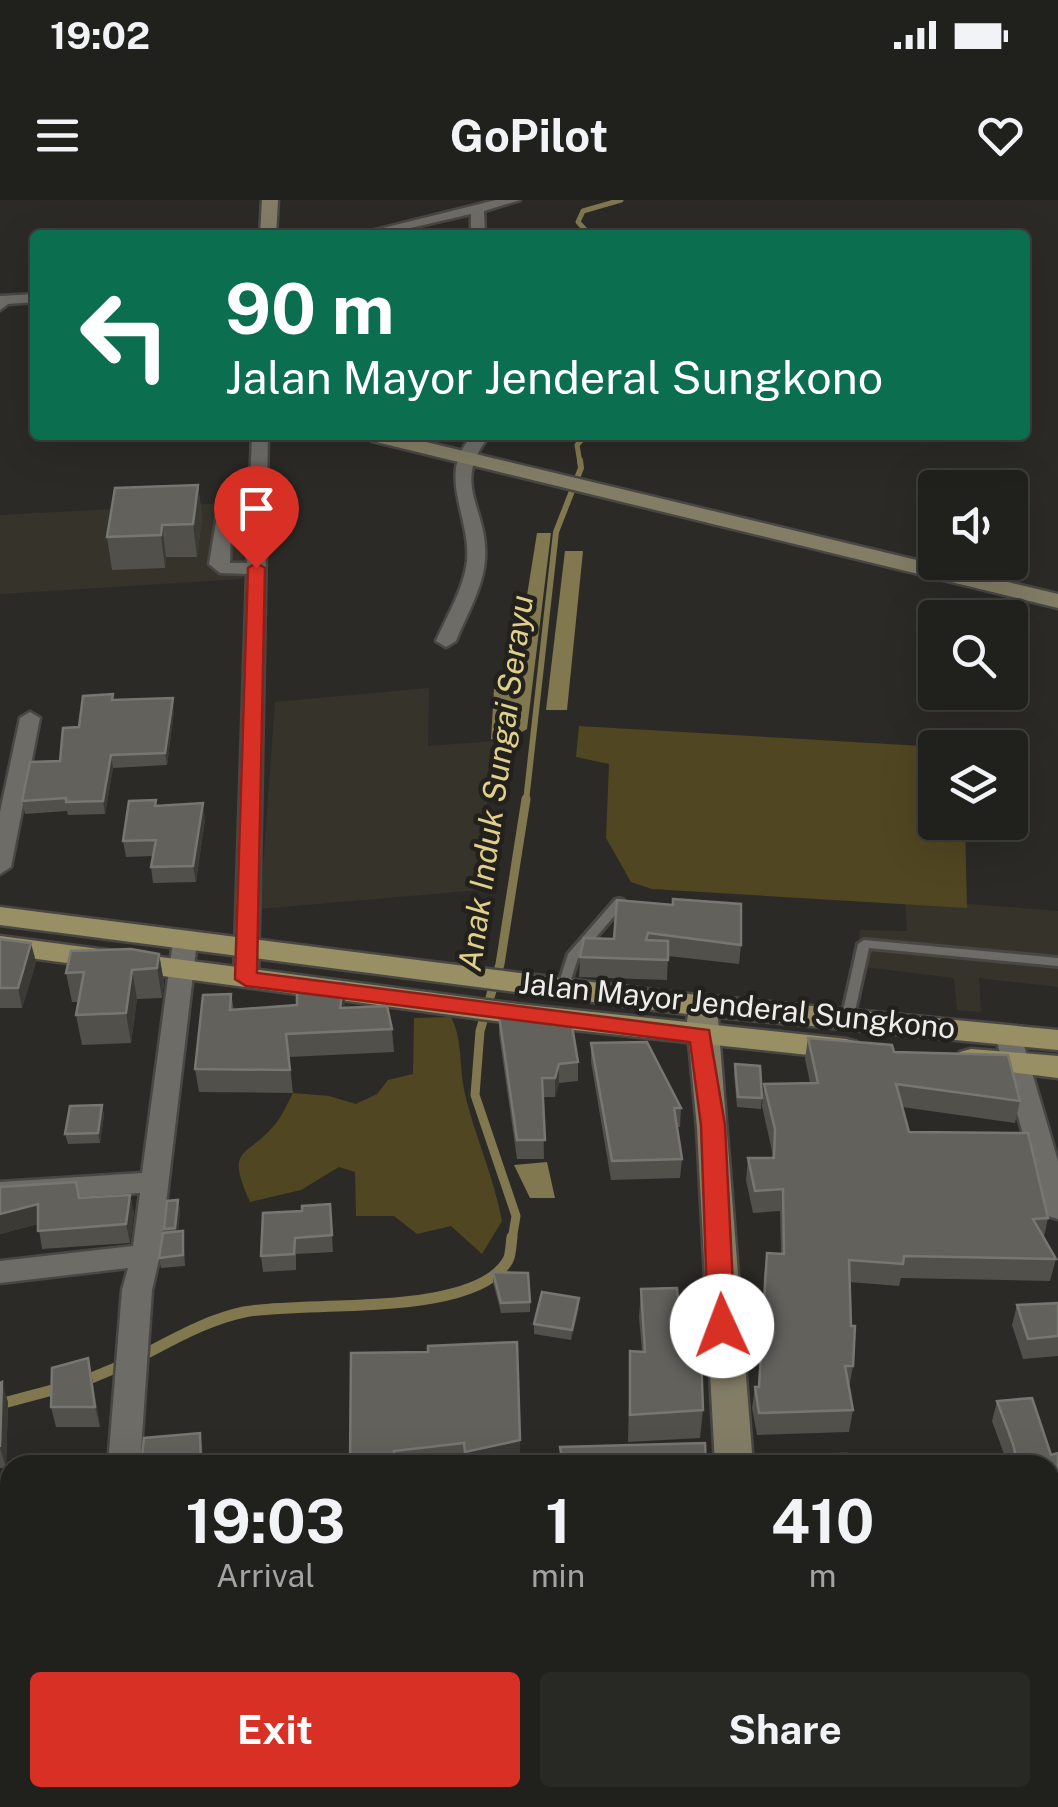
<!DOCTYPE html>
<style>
:root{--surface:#20201c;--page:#282825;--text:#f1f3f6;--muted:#a2a3a3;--line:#3d3e3b;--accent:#d93025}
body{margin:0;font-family:"Public Sans",sans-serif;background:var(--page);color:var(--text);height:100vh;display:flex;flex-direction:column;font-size:38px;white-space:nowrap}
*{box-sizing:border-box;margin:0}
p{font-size:32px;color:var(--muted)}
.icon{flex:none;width:55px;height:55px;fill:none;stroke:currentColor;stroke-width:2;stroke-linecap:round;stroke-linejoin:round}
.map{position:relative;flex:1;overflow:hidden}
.drawer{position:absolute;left:0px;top:1255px;width:1060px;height:352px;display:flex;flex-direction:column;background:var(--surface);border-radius:30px 30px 0 0;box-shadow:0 10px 40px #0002,0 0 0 2px var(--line)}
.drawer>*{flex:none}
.hud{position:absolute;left:30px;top:30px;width:1000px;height:210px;border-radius:10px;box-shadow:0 10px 40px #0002,0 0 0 2px var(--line);background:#0b6e4f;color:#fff;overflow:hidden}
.fabs{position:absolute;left:918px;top:270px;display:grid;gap:20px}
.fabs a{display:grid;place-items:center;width:110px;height:110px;border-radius:10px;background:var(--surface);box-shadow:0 10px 40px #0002,0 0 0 2px var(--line);font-size:50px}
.pin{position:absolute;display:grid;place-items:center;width:85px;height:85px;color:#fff;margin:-102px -42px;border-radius:50% 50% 50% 0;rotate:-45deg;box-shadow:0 0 10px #0007}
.pin .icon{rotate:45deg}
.me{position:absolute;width:110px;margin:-55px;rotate:358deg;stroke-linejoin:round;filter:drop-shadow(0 0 8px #0008)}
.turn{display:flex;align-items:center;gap:35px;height:210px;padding:0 30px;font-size:45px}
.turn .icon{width:130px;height:130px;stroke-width:2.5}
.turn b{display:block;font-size:70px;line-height:85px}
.eta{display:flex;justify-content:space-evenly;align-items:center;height:170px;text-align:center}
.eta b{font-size:60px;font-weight:700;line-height:70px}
.action{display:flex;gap:20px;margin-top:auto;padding:20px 30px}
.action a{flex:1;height:115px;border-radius:10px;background:var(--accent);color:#fff;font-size:40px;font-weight:700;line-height:115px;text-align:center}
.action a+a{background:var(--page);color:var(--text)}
.status{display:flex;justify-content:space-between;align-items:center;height:70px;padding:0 50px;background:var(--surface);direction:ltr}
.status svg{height:28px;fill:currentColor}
header{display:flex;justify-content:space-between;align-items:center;height:130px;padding:0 30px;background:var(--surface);font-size:45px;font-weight:700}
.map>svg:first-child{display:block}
</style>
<div class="status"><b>19:02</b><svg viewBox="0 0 49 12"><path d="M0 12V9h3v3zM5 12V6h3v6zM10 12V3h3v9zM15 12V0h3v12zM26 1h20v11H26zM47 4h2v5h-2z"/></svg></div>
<header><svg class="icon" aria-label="menu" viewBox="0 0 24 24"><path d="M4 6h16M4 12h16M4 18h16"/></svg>GoPilot<svg class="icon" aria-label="heart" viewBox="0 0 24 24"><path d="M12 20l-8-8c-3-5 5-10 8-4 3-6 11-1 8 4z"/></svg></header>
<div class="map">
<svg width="1058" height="1607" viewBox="0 0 1058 1607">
<rect width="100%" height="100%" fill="#2b2a26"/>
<g fill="#36342a">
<polygon points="247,302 242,379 0,394 0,315"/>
<polygon points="429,488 428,546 493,541 479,690 260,709 275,502"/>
<polygon points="905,699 1058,711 1058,787 979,778 981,812 957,810 954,778 856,766 860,730 907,731"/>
</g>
<g fill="#504621">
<polygon points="579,526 940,547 935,548 935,622 965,623 967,708 652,689 631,682 606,638 609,564 576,557"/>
<path d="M451,817C463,839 459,869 465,894C475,937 494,977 502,1021L482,1054L451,1026L417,1034L394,1016H356L355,972L339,967L301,990L250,1002C224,944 247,960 277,922C283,914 288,902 293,893L329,896L356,904L377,894L388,880L413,874L414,818Z"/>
</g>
<g fill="#82784f">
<polygon points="537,333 551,333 527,529 504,542 491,539 494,489 512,489"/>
<polygon points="565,351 583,351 567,510 546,510"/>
<polygon points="547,962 555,998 530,998 514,965"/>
</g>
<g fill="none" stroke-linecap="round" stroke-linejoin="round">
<g stroke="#82784f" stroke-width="5">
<polyline points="590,35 578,22 583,11 621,0"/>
<polyline points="580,263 577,245 586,235"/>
</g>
<polyline stroke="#82784f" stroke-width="6" points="526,601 556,332 581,268 580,260"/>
<polyline stroke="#82784f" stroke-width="9" points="512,1040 516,1016 475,895 480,831 500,764 526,599"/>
<g stroke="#82784f" stroke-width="11">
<path d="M139,1157C173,1140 206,1120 244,1112C304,1100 475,1119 508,1060C511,1055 511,1043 512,1037"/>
<polyline points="84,1181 125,1164"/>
<polyline points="0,1204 60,1188"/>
</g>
<defs>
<g id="lane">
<polygon points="619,699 623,700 625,703 623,706 578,758 567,792 559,792 557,789 568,754 615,700"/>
<polygon points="864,740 1058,758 1058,766 869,748 853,820 847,824 841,820 858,744"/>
</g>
<g id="street">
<polygon points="496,0 520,0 484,11 485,35 471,35 471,14 380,35 355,35"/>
<polygon points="35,94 35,102 8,104 0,110 0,96"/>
<path d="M252,235H268L258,779L246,787L234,779L247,374L220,373L209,364L217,316L249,311ZM249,322L247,363H230L231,324Z"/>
<path d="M473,235H490C449,286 489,307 485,360C483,388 466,416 456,441L446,447L436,441C447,416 464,388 467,361C471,315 435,274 473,235Z"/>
<polygon points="30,512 40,518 11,667 0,674 0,612 20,518"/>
<polygon points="185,733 197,741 160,1055 152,1090 140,1265 108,1265 122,1090 128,1068 0,1083 0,1061 133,1046 140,993 0,1002 0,982 142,973 173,741"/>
<polygon points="1008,826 1021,835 1058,961 1058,1019 1048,1016 1044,1009 995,835"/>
</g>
<g id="secondary">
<polygon points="262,0 278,0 276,35 260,35"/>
<polygon points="362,235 397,235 1058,394 1058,408 372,241"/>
<polygon points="702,796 713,799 717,806 753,1265 715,1265 697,928 687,821 691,799"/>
<polygon points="789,1598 833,1598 836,1607 792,1607"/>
</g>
<g id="primary">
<polygon points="0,707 678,793 1058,830 1058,850 678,813 0,725"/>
<polygon points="0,736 518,804 846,839 857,842 861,849 857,856 846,859 518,824 0,754"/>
<polygon points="971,849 1058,856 1058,878 960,866 956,859 960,852"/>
</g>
</defs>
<use href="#lane" stroke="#484744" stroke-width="6"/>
<use href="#street" stroke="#484744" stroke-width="5"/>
<use href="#secondary" stroke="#484744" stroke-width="5"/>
<use href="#primary" stroke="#484744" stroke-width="5"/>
<use href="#lane" fill="#6d6c67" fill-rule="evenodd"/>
<use href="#street" fill="#6d6c67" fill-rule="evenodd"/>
<use href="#secondary" fill="#837d66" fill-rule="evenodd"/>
<use href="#primary" fill="#998f64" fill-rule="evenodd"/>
</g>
<g fill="#51504b">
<polygon points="198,285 202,317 197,357 166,357 165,368 112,370 107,337"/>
<polygon points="114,500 174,511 167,565 113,568 105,614 68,615 67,611 25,614 22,601 60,561 79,527"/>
<polygon points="156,605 205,619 196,682 153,683 151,667 153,656 126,657 123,641"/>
<polygon points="617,700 741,745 739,764 668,756 667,780 579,777 580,757 614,739"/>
<polygon points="0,739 36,762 22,808 0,808"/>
<polygon points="159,754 164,783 162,798 137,799 131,843 82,845 76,815 78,802 72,802 66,773"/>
<polygon points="231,794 234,810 345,807 392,829 394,852 289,857 293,893 199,892 195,869"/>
<polygon points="499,815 578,862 578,881 559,883 555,897 543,897 544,959 517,959 499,834"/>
<polygon points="808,838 894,852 1020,901 1015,923 902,907 909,932 1048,1018 1044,1037 1056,1059 1050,1081 901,1078 899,1086 849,1082 853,1166 849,1188 853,1210 849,1232 757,1235 752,1208 755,1187 758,1187 764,1075 767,1053 781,1054 780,1011 753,1013 746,980 748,958 772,958 772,951 762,906 764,884 810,883 805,859"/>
<polygon points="591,843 681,908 680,927 677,927 682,959 680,978 611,980 591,862"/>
<polygon points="735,864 762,898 761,909 737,907 734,874"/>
<polygon points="102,905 104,915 100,943 68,944 65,934"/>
<polygon points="0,987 79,998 130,995 134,1013 130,1043 42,1049 38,1024 0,1034"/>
<polygon points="178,1000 180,1010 178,1032 183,1031 185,1066 161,1068 159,1058 164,1033 164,1029"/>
<polygon points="330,1004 333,1052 296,1054 296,1070 263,1072 261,1056 302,1011"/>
<polygon points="493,1072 530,1102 530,1112 501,1113 493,1082"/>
<polygon points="641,1089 683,1153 703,1210 700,1238 628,1242 630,1151 642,1152 639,1117"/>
<polygon points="579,1098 579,1108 571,1140 534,1134 534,1124"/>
<polygon points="1058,1103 1058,1156 1023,1159 1012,1125 1017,1105"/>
<polygon points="351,1153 520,1260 498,1265 465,1265 465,1263 447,1265 350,1265"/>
<polygon points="92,1178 100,1227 56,1227 51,1207"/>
<polygon points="0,1183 8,1202 6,1268 0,1268"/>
<polygon points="997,1201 1051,1255 1058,1253 1058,1438 1050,1416 1050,1265 1008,1265 992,1221"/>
<polygon points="1050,1478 1058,1478 1058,1552 1050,1526"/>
<polygon points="625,1598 774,1598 776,1607 626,1607"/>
<polygon points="842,1598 944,1598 948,1607 864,1607 864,1604 844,1606"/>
</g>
<g fill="#3b3a35">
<polygon points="198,285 202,317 197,357 193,324"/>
<polygon points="162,325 166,357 165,368 161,335"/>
<polygon points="173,498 174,511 167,565 165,553"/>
<polygon points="111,555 113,568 105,614 103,601"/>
<polygon points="203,603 205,619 196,682 193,666"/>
<polygon points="31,743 36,762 22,808 18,788"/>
<polygon points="159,754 164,783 162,798 157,768"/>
<polygon points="132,770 137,799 131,843 126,813"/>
<polygon points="344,783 345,806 342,831 340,808"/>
<polygon points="559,864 559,883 555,897 555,878"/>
<polygon points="102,905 104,915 100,943 98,933"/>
<polygon points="130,995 134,1013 130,1043 126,1024"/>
<polygon points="178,1000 180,1010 177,1039 175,1028"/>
<polygon points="38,1004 42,1023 0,1034 0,1014"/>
<polygon points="579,1098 579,1108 571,1140 572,1130"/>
<polygon points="88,1158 92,1178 100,1227 95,1207"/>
<polygon points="2,1182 8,1202 6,1268 0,1248"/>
<polygon points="200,1233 203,1253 204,1265 201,1265"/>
<polygon points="520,1240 520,1260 498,1265 465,1265 465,1252"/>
<polygon points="630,1256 630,1265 599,1265"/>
<polygon points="15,1598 77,1598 37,1607 18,1607"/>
</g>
<g fill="#62615c" stroke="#777772" stroke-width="2.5">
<polygon points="198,285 193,324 162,325 161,335 107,337 115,288"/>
<polygon points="113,494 112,500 173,498 165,553 111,555 103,601 66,602 66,598 22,601 30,562 60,561 63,528 79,527 83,496"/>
<polygon points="156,600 155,606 203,603 193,666 151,667 156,640 123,641 129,601"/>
<polygon points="673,699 741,704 741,745 648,733 646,740 668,741 668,760 580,757 584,738 614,739 617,700 673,705"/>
<polygon points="0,739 31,743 18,788 0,788"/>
<polygon points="131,749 159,754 157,768 132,770 126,813 76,815 84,772 66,773 71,751"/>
<polygon points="344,783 340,808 387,806 392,829 286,834 290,870 195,869 203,795 231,794 230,810 297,805 297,789"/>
<polygon points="570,814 578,862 559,864 555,878 542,878 545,940 517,940 499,815"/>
<polygon points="808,838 892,845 894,852 1008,855 1020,901 896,884 909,932 1028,933 1048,1018 1033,1019 1056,1059 904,1056 903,1064 849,1060 851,1126 855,1126 853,1166 845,1166 853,1210 759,1213 755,1187 759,1187 767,1053 784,1054 783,989 755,991 748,958 774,958 775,929 764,884 818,883"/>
<polygon points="647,842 681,908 674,908 682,959 612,961 591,843"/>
<polygon points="735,864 760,866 762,898 738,897"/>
<polygon points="102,905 98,933 65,934 70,906"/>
<polygon points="76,982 79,998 130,995 126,1024 38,1031 38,1004 0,1014 0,987"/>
<polygon points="178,1000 175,1028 164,1029 167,1001"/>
<polygon points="330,1004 332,1035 295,1038 294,1054 261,1056 263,1013 302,1011 302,1006"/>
<polygon points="183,1031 183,1055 159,1058 163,1033"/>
<polygon points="493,1072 528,1073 530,1102 501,1103"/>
<polygon points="677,1088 683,1153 701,1153 703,1210 630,1215 630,1151 645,1152 641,1089"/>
<polygon points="542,1092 579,1098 572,1130 534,1124"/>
<polygon points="1058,1103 1058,1136 1028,1139 1017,1105"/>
<polygon points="517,1142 520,1240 465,1252 464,1243 394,1251 394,1265 350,1265 351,1153 428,1152 428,1146"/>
<polygon points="88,1158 95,1207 51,1207 52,1168"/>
<polygon points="2,1182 0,1247 0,1183"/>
<polygon points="1032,1198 1051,1255 1058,1253 1058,1401 1050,1379 1050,1265 1018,1265 1013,1244 997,1201"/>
<polygon points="200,1233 201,1265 141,1265 144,1238"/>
<polygon points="705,1243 706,1265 630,1265 630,1256 599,1265 563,1265 560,1247"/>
<polygon points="847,1254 849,1265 755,1265 754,1255"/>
<polygon points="1050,1478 1058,1478 1058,1503"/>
<polygon points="232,1598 577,1598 578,1607 232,1607"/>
<polygon points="631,1598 774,1598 776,1607 632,1607"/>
<polygon points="869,1598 944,1598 948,1607 871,1607"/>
</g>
<polygon fill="#d93025" stroke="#8d1f18" stroke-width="2.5" points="256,363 265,368 257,773 709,830 725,925 735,1126 731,1133 722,1137 712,1133 708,1126 701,925 690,842 246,786 235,779 248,368"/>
<g text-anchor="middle" stroke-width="9" stroke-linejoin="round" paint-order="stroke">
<g font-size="30" fill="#ededea" stroke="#22211d">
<text transform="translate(737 806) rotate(6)" y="10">Jalan Mayor Jenderal Sungkono</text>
</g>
<g font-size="32" font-style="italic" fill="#e1d08b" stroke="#22211d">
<text transform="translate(496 583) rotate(-82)" y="11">Anak Induk Sungai Serayu</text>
</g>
</g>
</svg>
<div class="fabs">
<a><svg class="icon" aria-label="sound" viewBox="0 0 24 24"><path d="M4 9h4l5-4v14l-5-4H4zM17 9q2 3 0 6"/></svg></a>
<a><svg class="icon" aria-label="search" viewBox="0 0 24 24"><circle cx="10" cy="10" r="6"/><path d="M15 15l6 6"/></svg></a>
<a><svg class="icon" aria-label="layers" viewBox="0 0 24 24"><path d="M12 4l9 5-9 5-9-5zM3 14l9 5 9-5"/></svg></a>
</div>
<div class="pin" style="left:256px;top:368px;background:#d93025"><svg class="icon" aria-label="arrive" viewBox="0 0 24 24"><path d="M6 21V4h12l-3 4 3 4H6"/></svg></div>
<svg class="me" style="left:722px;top:1126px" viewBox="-20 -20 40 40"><circle r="19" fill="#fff"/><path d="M0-13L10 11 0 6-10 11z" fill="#d93025"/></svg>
<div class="hud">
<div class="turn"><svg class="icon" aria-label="left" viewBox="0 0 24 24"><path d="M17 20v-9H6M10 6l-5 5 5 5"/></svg><div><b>90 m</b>Jalan Mayor Jenderal Sungkono</div></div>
</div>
<section class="drawer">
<div class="eta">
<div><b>19:03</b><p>Arrival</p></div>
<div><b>1</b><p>min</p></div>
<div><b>410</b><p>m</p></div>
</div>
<div class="action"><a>Exit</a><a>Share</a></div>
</section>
</div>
